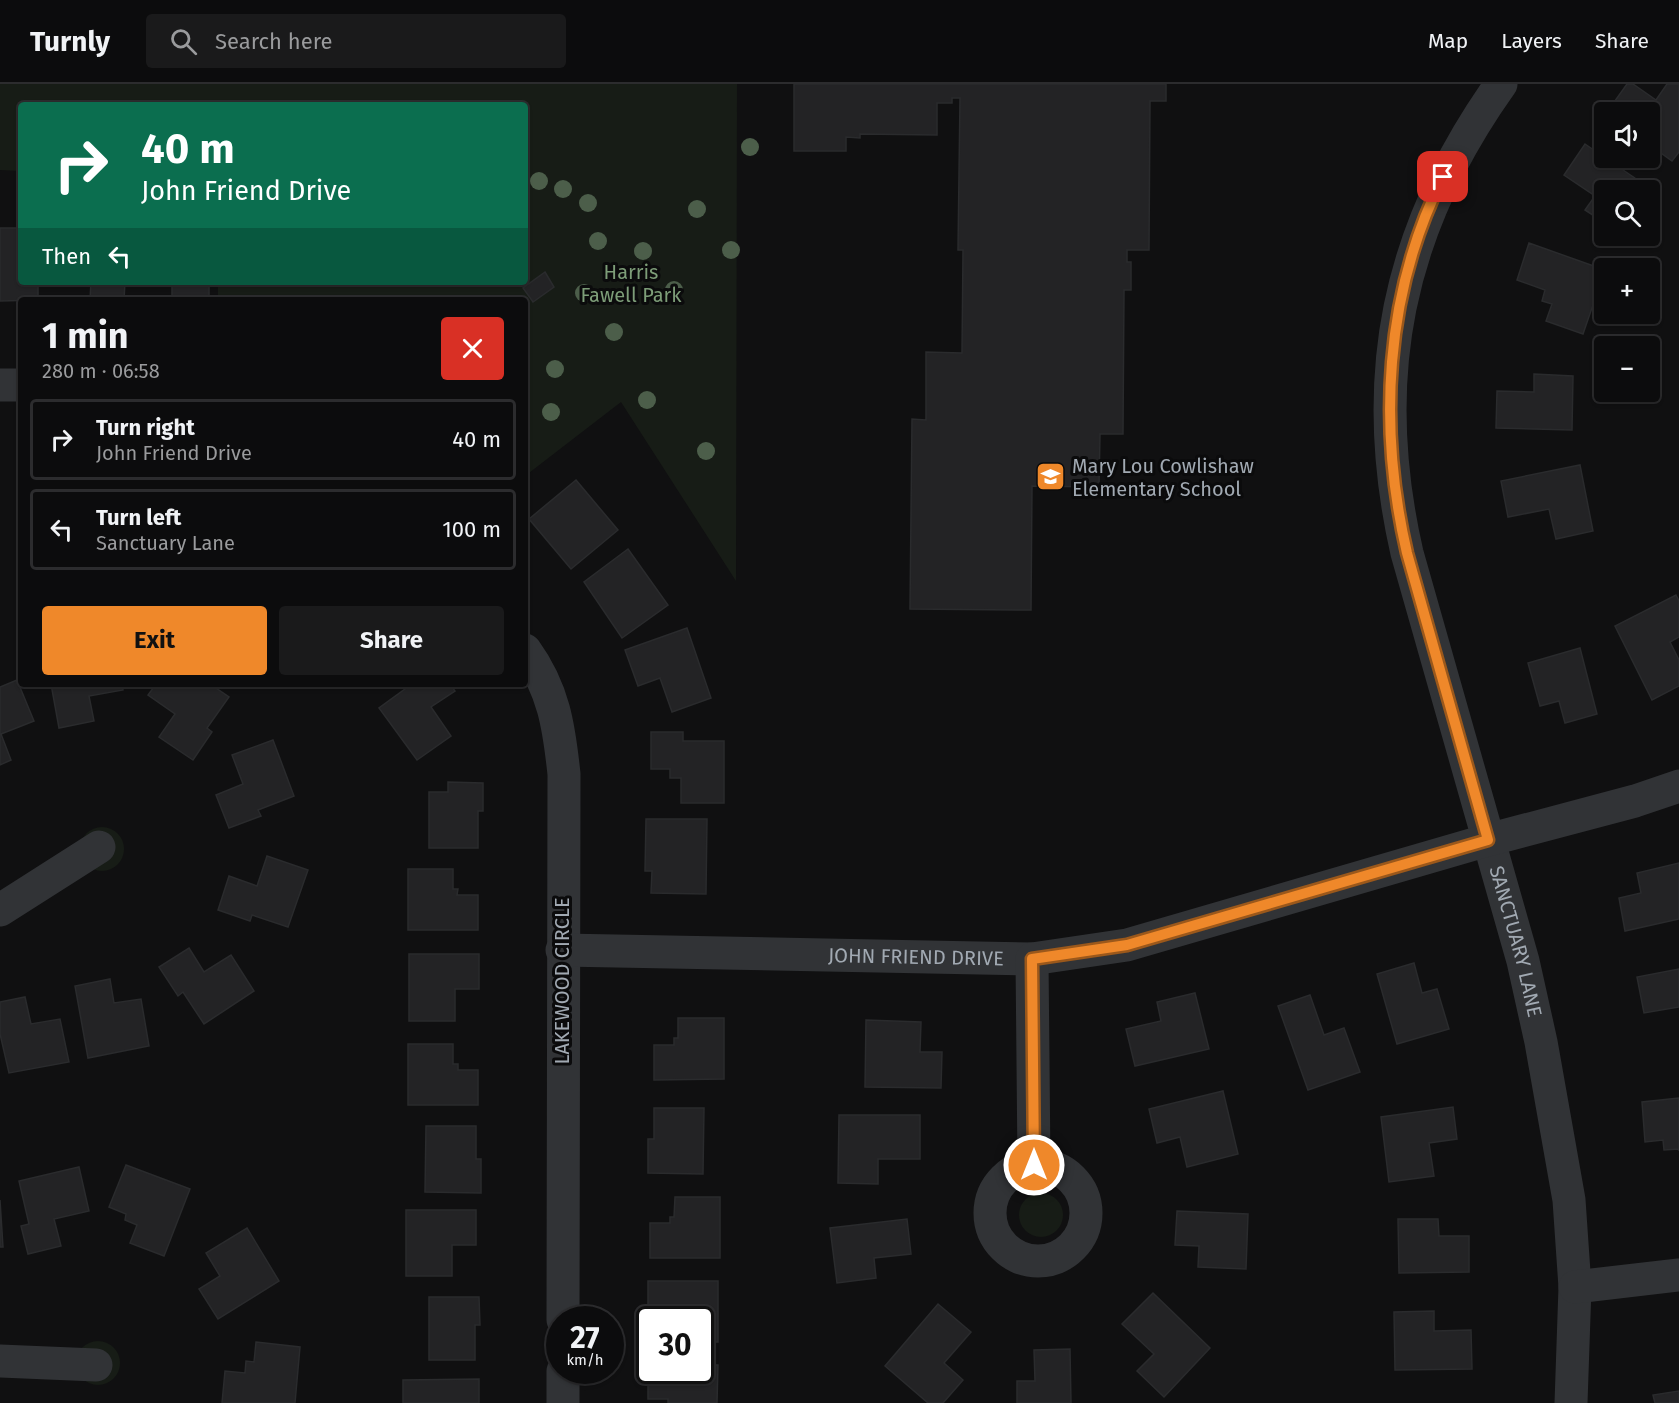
<!DOCTYPE html>
<meta charset="utf-8">
<style>
:root{--surface:#0c0c0d;--page:#1a1a1b;--text:#f1f3f6;--muted:#9a9b9d;--line:#2c2c2e;--accent:#ef882a}
body{margin:0;font-family:"Fira Sans",sans-serif;background:var(--page);color:var(--text);height:100vh;display:flex;flex-direction:column;font-size:22px;white-space:nowrap}
*{box-sizing:border-box;margin:0}
p{font-size:20px;color:var(--muted)}
.icon{flex:none;width:33px;height:33px;fill:none;stroke:currentColor;stroke-width:2;stroke-linecap:round;stroke-linejoin:round}
.map{position:relative;flex:1;overflow:hidden}
.sheet{position:absolute;left:18px;top:213px;width:510px;height:390px;display:flex;flex-direction:column;background:var(--surface);border-radius:6px;box-shadow:0 2px 4px #0004,0 0 0 2px var(--line)}
.sheet>*{flex:none}
.hud{position:absolute;left:18px;top:18px;width:510px;height:183px;border-radius:6px;box-shadow:0 2px 4px #0004,0 0 0 2px var(--line);background:#0b6e4f;color:#fff;overflow:hidden}
.tools{position:absolute;left:1594px;top:18px;display:grid;gap:12px}
.tools a{display:grid;place-items:center;width:66px;height:66px;border-radius:6px;background:var(--surface);box-shadow:0 2px 4px #0004,0 0 0 2px var(--line);font-size:30px}
.speed{position:absolute;left:546px;top:1222px;display:flex;gap:12px;font-size:30px;font-weight:700;text-align:center}
.speed>*{display:grid;place-content:center;width:78px;height:78px;border-radius:50%;background:var(--surface);box-shadow:0 2px 4px #0004,0 0 0 2px var(--line);line-height:1}
.speed small{font-size:15px;font-weight:400}
.speed .limit{border:3px solid #111;border-radius:9px;background:#fff;color:#111}
.pin{position:absolute;display:grid;place-items:center;width:51px;height:51px;color:#fff;margin:-26px;border-radius:12px;box-shadow:0 3px 9px #0006}
.me{position:absolute;width:66px;margin:-33px;rotate:0deg;stroke-linejoin:round;filter:drop-shadow(0 0 4px #0008)}
.turn{display:flex;align-items:center;gap:21px;height:126px;padding:0 24px;font-size:27px}
.turn .icon{width:78px;height:78px;stroke-width:2.5}
.turn b{display:block;font-size:42px;line-height:51px}
.then{display:flex;align-items:center;height:57px;padding:0 24px;background:#0003;gap:12px;font-size:22px}
.round{display:grid;place-items:center;flex:none;width:63px;height:63px;border-radius:6px;background:var(--page)}
.summary{display:flex;align-items:center;justify-content:space-between;height:102px;padding:0 24px}
h1{font-size:36px;font-weight:700;line-height:45px}
.action{display:flex;gap:12px;margin-top:auto;padding:12px 24px}
.action a{flex:1;height:69px;border-radius:6px;background:var(--accent);color:#111;font-size:24px;font-weight:700;line-height:69px;text-align:center}
.action a+a{background:var(--page);color:var(--text)}
ul{padding:0;list-style:none}
li{display:flex;align-items:center;gap:18px;height:81px;margin:0 12px 9px;padding:0 12px;border:3px solid var(--line);border-radius:6px}
li div{flex:1}
li b{display:block;font-size:22px}
li em{font-style:normal}
header{display:flex;align-items:center;gap:36px;box-sizing:border-box;height:84px;padding:0 30px;background:var(--surface);border-bottom:2px solid var(--line)}
header strong{font-size:28px}
nav{display:flex;gap:33px;margin-inline-start:auto;font-size:21px}
.search{width:420px;height:54px;background:var(--page);display:flex;align-items:center;gap:15px;box-sizing:border-box;padding:0 21px;border-radius:6px;color:var(--muted);font-size:22px}
.map>svg:first-child{display:block}
</style>
<header>
<strong>Turnly</strong>
<div class="search"><svg class="icon" aria-label="search" viewBox="0 0 24 24"><circle cx="10" cy="10" r="6"/><path d="M15 15l6 6"/></svg>Search here</div>
<nav><a>Map</a><a>Layers</a><a>Share</a></nav>
</header>
<div class="map">
<svg width="1679" height="1319" viewBox="0 0 1679 1319">
<rect width="100%" height="100%" fill="#101011"/>
<g fill="#171c16">
<polygon points="0,0 737,0 736,497 621,318 525,392 525,216 218,216 218,198 525,198 525,21 21,21 21,87 0,86"/>
<circle cx="102" cy="765" r="22"/>
<circle cx="1041" cy="1131" r="22"/>
<circle cx="98" cy="1279" r="22"/>
</g>
<g fill="#232325" stroke="#2a2b2d" stroke-width="1.5">
<polygon points="794,0 1166,0 1166,17 1150,17 1149,166 1127,166 1127,178 1131,178 1131,206 1124,206 1123,350 1100,350 1099,403 1032,402 1031,526 910,525 912,335 926,336 926,268 962,269 963,166 958,166 960,14 952,14 952,19 937,19 937,51 860,50 860,54 846,53 846,67 794,67"/>
<polygon points="1627,0 1633,0 1656,16 1667,0 1679,0 1679,68 1672,77 1650,61 1650,28 1607,28"/>
<polygon points="1585,60 1648,103 1645,106 1605,106 1605,139 1585,126 1595,112 1564,91"/>
<polygon points="0,144 21,144 21,198 38,198 38,216 0,217"/>
<polygon points="1529,159 1605,186 1583,250 1546,237 1552,220 1542,217 1545,206 1517,196"/>
<polygon points="545,188 554,203 533,218 523,204"/>
<polygon points="91,198 125,198 124,216 90,216"/>
<rect x="172" y="198" width="37" height="18"/>
<polygon points="1534,290 1573,292 1572,346 1496,344 1497,307 1534,308"/>
<polygon points="1580,381 1593,447 1556,455 1549,425 1508,433 1501,397"/>
<polygon points="576,396 618,446 571,485 529,435"/>
<polygon points="628,465 668,521 622,554 584,498"/>
<polygon points="1676,511 1679,517 1679,553 1670,558 1679,576 1679,602 1652,616 1615,542"/>
<polygon points="687,544 711,614 672,628 660,594 638,602 625,566"/>
<polygon points="1580,564 1597,630 1565,639 1559,617 1540,622 1528,579"/>
<polygon points="17,596 34,637 1,650 11,676 0,681 0,603"/>
<polygon points="51,600 122,600 123,606 89,612 94,637 59,644"/>
<polygon points="156,600 210,600 229,613 207,644 212,648 193,676 159,653 175,630 148,611"/>
<polygon points="408,600 450,600 455,607 431,623 451,652 417,676 379,624 409,602"/>
<polygon points="651,648 683,648 683,657 724,657 724,719 681,719 681,694 670,694 670,685 651,685"/>
<polygon points="273,656 294,712 258,726 261,732 229,744 216,711 243,700 232,671"/>
<polygon points="448,698 483,699 483,727 478,727 478,764 429,764 429,708 448,708"/>
<polygon points="646,735 707,735 706,810 651,809 652,787 645,787"/>
<polygon points="267,772 308,786 288,843 252,831 250,837 218,826 229,792 257,802"/>
<polygon points="1679,779 1679,835 1625,847 1619,814 1641,809 1637,789"/>
<polygon points="408,785 453,785 453,805 458,805 457,811 478,811 478,846 408,846"/>
<polygon points="189,864 204,888 231,871 254,907 204,940 183,908 178,912 159,883"/>
<polygon points="409,870 479,870 479,905 455,905 455,937 409,937"/>
<polygon points="1414,879 1422,909 1437,905 1449,945 1397,960 1377,890"/>
<polygon points="1679,885 1679,923 1644,929 1637,893"/>
<polygon points="110,895 114,919 141,915 149,962 88,974 75,902"/>
<polygon points="1195,909 1209,965 1135,982 1126,945 1161,937 1157,918"/>
<polygon points="1310,911 1324,951 1344,944 1360,988 1308,1006 1278,922"/>
<polygon points="25,913 31,940 60,935 69,978 9,989 0,950 0,918"/>
<polygon points="678,934 724,934 724,995 654,996 654,961 674,961 674,954 678,954"/>
<polygon points="866,936 921,938 920,968 942,968 941,1004 865,1003"/>
<polygon points="408,960 453,960 453,980 458,980 458,986 478,986 478,1021 408,1021"/>
<polygon points="1223,1007 1238,1070 1187,1083 1180,1053 1157,1059 1149,1025"/>
<polygon points="1679,1014 1679,1067 1679,1065 1664,1066 1663,1056 1645,1058 1642,1018"/>
<polygon points="1453,1023 1457,1055 1429,1059 1434,1092 1389,1098 1381,1033"/>
<polygon points="654,1024 704,1024 703,1090 648,1089 648,1055 654,1055"/>
<polygon points="839,1031 920,1031 920,1075 878,1075 878,1100 838,1099"/>
<polygon points="426,1042 476,1042 476,1075 481,1075 481,1109 425,1108"/>
<polygon points="126,1081 190,1105 164,1172 130,1159 137,1141 125,1136 126,1130 109,1123"/>
<polygon points="79,1083 89,1127 54,1135 61,1162 28,1170 21,1142 29,1140 19,1097"/>
<polygon points="675,1113 720,1113 720,1174 650,1174 650,1139 670,1139 670,1133 674,1133"/>
<polygon points="0,1116 3,1163 0,1163"/>
<polygon points="406,1126 476,1126 476,1161 452,1161 452,1192 406,1192"/>
<polygon points="1177,1127 1248,1130 1246,1185 1198,1183 1199,1162 1175,1161"/>
<polygon points="907,1135 911,1170 874,1174 876,1194 837,1199 830,1144"/>
<polygon points="1398,1135 1438,1135 1439,1152 1469,1152 1469,1188 1399,1189"/>
<polygon points="247,1144 279,1197 218,1235 199,1205 220,1192 206,1169"/>
<polygon points="648,1197 718,1197 718,1258 700,1258 700,1236 668,1236 668,1232 648,1232"/>
<polygon points="1153,1209 1210,1264 1164,1313 1137,1287 1154,1270 1122,1240"/>
<polygon points="429,1213 479,1213 480,1241 475,1241 475,1276 429,1276"/>
<polygon points="938,1220 971,1248 944,1279 963,1296 943,1319 928,1319 885,1282"/>
<polygon points="1434,1227 1434,1247 1471,1246 1472,1285 1395,1286 1394,1228"/>
<polygon points="256,1258 300,1263 295,1319 222,1319 225,1287 245,1289 246,1277 254,1278"/>
<polygon points="1070,1265 1071,1319 1017,1319 1017,1297 1035,1297 1034,1266"/>
<polygon points="648,1280 650,1287 700,1287 700,1281 718,1281 717,1319 668,1319 668,1315 648,1315"/>
<polygon points="479,1295 479,1319 403,1319 403,1296"/>
<polygon points="1679,1307 1679,1319 1655,1319 1653,1311"/>
</g>
<g fill="none" stroke-linecap="round" stroke-linejoin="round">
<g stroke="#313336" stroke-width="33">
<path id="s1" d="M1501,0C1397,146 1367,294 1407,469L1523,877L1541,958L1569,1116L1575,1203L1571,1319"/>
<polyline points="0,301 21,301"/>
<path d="M525,566C554,606 559,643 564,690L563,1236"/>
<polyline points="0,826 99,763"/>
<path id="s2" d="M562,866L1032,875L1127,861L1488,756L1635,717L1679,702"/>
<polyline points="1032,875 1034,1081"/>
<circle cx="1038" cy="1129" r="48"/>
<polyline points="1575,1203 1679,1191"/>
<polyline points="0,1277 96,1281"/>
<polyline points="563,1287 563,1319"/>
</g>
</g>
<g fill="#4c5e4a">
<circle cx="750" cy="63" r="9"/>
<circle cx="539" cy="97" r="9"/>
<circle cx="563" cy="105" r="9"/>
<circle cx="588" cy="119" r="9"/>
<circle cx="697" cy="125" r="9"/>
<circle cx="598" cy="157" r="9"/>
<circle cx="731" cy="166" r="9"/>
<circle cx="643" cy="167" r="9"/>
<circle cx="674" cy="206" r="9"/>
<circle cx="584" cy="209" r="9"/>
<circle cx="614" cy="248" r="9"/>
<circle cx="555" cy="285" r="9"/>
<circle cx="647" cy="316" r="9"/>
<circle cx="551" cy="328" r="9"/>
<circle cx="706" cy="367" r="9"/>
</g>
<g fill="none" stroke-linecap="round" stroke-linejoin="round">
<defs>
<path id="route" d="M1034,1081L1032,875L1127,861L1488,756L1407,469C1378,344 1384,210 1443,93"/>
</defs>
<use href="#route" stroke="#9b581b" stroke-width="15"/>
<use href="#route" stroke="#ef882a" stroke-width="10"/>
</g>
<defs>
<symbol id="school-square" viewBox="-11 -11 22 22"><rect x="-9" y="-9" width="18" height="18" rx="4" fill="#ef882a" stroke="#0b0b0c"/><path d="M0-5L7-2L0 1L-7-2ZM-4 1L0 2.5L4 1V4Q0 6-4 4Z" fill="#fff"/></symbol>
</defs>
<g fill-rule="evenodd">
<use href="#school-square" x="1034" y="376" width="33" height="33"/>
</g>
<g text-anchor="middle" stroke-width="6" stroke-linejoin="round" paint-order="stroke">
<g font-size="20" fill="#7d9d78" stroke="#0b0b0c">
<text x="631" y="195">Harris<tspan x="631" dy="23">Fawell Park</tspan></text>
</g>
<g font-size="20" fill="#a1a9b2" stroke="#0b0b0c" text-anchor="start">
<text x="1072" y="389">Mary Lou Cowlishaw<tspan x="1072" dy="23">Elementary School</tspan></text>
</g>
<g font-size="20" fill="#a1a9b2" stroke="#0b0b0c">
<text dy="7" stroke="none"><textPath href="#s1" startOffset="898">SANCTUARY LANE</textPath></text>
<text dy="7" stroke="none"><textPath href="#s2" startOffset="354">JOHN FRIEND DRIVE</textPath></text>
<text transform="translate(562 897) rotate(-90)" y="7">LAKEWOOD CIRCLE</text>
</g>
</g>
</svg>
<div class="tools">
<a><svg class="icon" aria-label="sound" viewBox="0 0 24 24"><path d="M4 9h4l5-4v14l-5-4H4zM17 9q2 3 0 6"/></svg></a>
<a><svg class="icon" aria-label="search" viewBox="0 0 24 24"><circle cx="10" cy="10" r="6"/><path d="M15 15l6 6"/></svg></a>
<a>+</a>
<a>−</a>
</div>
<div class="speed"><div>27<small>km/h</small></div><div class="limit">30</div></div>
<div class="pin" style="left:1443px;top:93px;background:#d93025"><svg class="icon" aria-label="arrive" viewBox="0 0 24 24"><path d="M6 21V4h12l-3 4 3 4H6"/></svg></div>
<svg class="me" style="left:1034px;top:1081px" viewBox="-20 -20 40 40"><circle r="17" fill="#ef882a" stroke="#fff" stroke-width="3"/><path d="M0-11L8 9 0 5-8 9z" fill="#fff"/></svg>
<div class="hud">
<div class="turn"><svg class="icon" aria-label="right" viewBox="0 0 24 24"><path d="M7 20v-9h11M14 6l5 5-5 5"/></svg><div><b>40 m</b>John Friend Drive</div></div>
<div class="then">Then<svg class="icon" aria-label="left" viewBox="0 0 24 24"><path d="M17 20v-9H6M10 6l-5 5 5 5"/></svg></div>
</div>
<section class="sheet">
<div class="summary"><div><h1>1 min</h1><p>280 m · 06:58</p></div><a class="round" style="background:#d93025;color:#fff"><svg class="icon" aria-label="close" viewBox="0 0 24 24"><path d="M6 6l12 12M18 6L6 18"/></svg></a></div>
<ul>
<li><svg class="icon" aria-label="right" viewBox="0 0 24 24"><path d="M7 20v-9h11M14 6l5 5-5 5"/></svg><div><b>Turn right</b><p>John Friend Drive</p></div><em>40 m</em></li>
<li><svg class="icon" aria-label="left" viewBox="0 0 24 24"><path d="M17 20v-9H6M10 6l-5 5 5 5"/></svg><div><b>Turn left</b><p>Sanctuary Lane</p></div><em>100 m</em></li>
</ul>
<div class="action"><a>Exit</a><a>Share</a></div>
</section>
</div>
